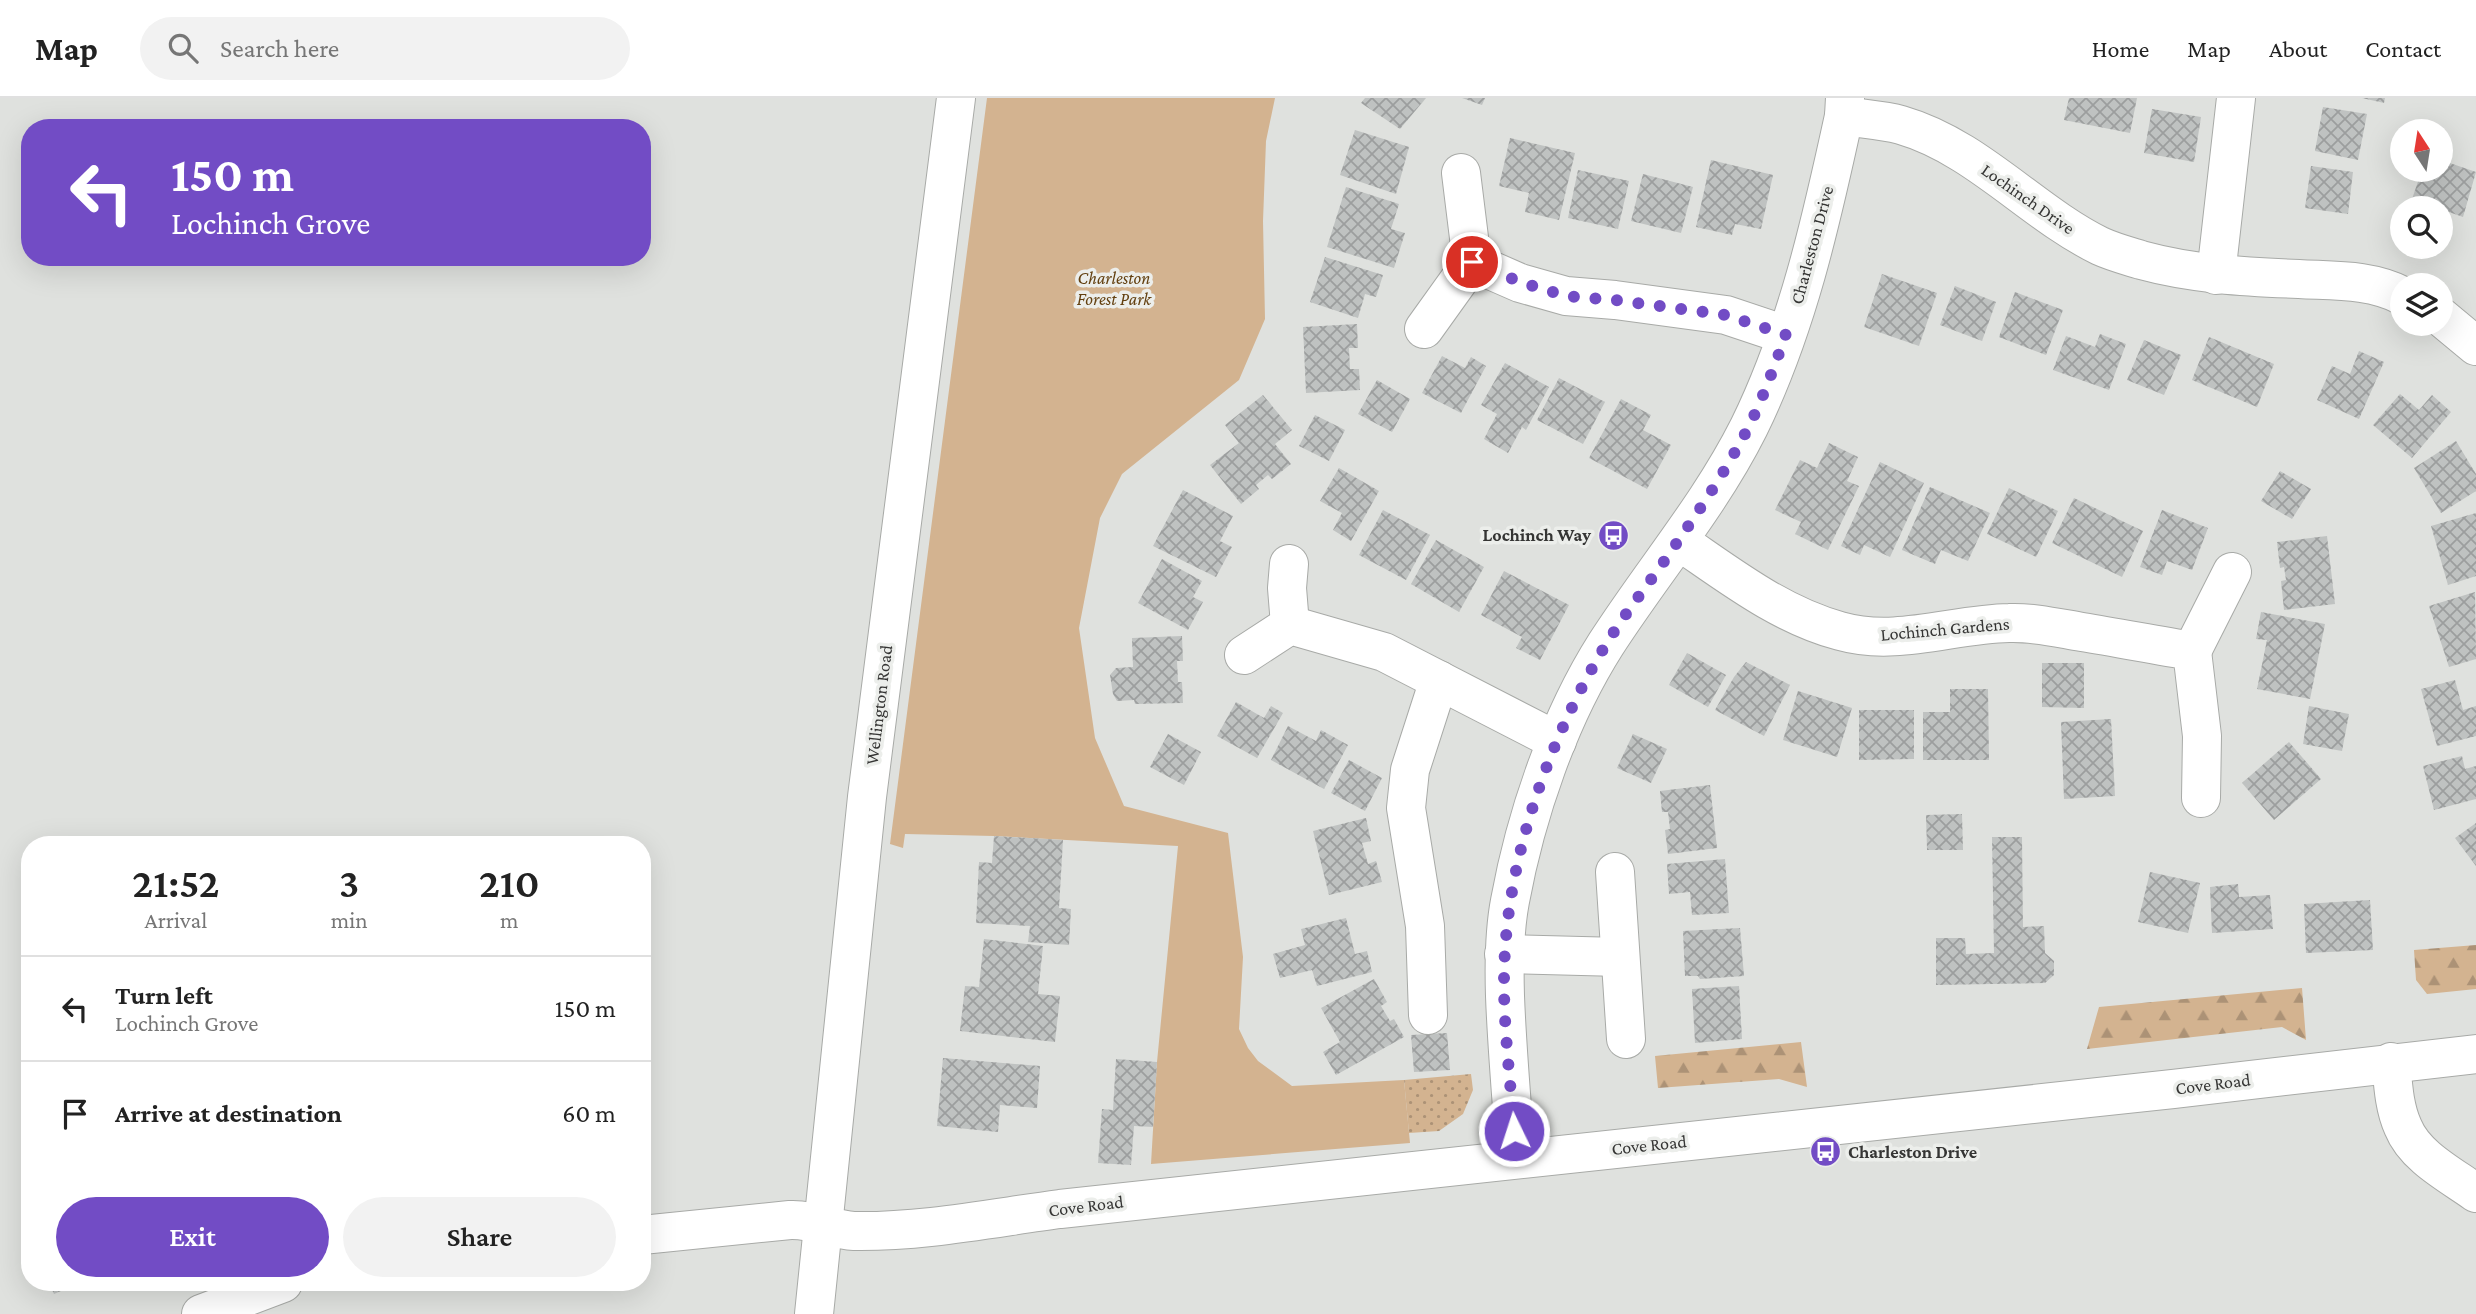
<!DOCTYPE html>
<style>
:root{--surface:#fff;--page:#f2f2f2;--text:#222;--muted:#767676;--line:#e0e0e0;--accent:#724cc5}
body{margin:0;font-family:"Crimson Pro",serif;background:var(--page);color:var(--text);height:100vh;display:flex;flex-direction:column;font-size:26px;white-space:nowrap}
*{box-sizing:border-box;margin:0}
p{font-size:23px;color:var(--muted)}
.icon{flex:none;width:38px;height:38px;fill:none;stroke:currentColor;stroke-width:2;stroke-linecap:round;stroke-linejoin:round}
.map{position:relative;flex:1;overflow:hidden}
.sheet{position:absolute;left:21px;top:738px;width:630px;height:455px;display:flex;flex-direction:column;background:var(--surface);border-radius:28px;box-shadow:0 7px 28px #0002}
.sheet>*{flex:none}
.banner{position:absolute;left:21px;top:21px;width:630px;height:147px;border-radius:28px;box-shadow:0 7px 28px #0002;background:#724cc5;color:#fff;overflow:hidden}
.needle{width:46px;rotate:348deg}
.fabs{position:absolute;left:2390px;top:21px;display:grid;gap:14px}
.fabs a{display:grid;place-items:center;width:63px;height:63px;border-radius:50%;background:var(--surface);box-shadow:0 7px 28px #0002;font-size:35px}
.pin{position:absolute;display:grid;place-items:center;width:60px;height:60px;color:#fff;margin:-30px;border:4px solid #fff;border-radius:50%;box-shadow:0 2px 7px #0007}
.me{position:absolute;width:77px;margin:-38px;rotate:356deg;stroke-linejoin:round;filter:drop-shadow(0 0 5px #0008)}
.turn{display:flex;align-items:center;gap:24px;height:147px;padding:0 35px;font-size:32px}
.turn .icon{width:91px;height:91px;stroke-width:2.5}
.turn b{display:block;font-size:49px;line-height:60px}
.eta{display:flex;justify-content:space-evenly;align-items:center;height:119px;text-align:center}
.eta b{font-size:42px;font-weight:600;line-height:49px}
.action{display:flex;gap:14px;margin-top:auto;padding:14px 35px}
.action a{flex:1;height:80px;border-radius:42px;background:var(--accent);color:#fff;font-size:28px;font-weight:600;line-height:80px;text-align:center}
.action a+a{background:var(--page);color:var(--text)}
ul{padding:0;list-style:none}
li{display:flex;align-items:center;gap:21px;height:105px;padding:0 35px;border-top:2px solid var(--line)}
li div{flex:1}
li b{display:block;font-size:26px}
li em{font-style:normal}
header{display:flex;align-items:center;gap:42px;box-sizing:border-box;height:98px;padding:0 35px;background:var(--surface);border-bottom:2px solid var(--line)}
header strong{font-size:33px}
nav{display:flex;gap:38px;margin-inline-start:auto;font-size:24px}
.search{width:490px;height:63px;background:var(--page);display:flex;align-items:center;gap:18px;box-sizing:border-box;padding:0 24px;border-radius:38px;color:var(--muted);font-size:26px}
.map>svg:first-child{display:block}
</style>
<header>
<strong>Map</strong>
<div class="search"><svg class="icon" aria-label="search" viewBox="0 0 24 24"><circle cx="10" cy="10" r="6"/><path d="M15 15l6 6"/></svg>Search here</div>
<nav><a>Home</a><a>Map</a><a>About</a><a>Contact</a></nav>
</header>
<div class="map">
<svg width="2476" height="1216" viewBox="0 0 2476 1216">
<defs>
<pattern id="grass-dots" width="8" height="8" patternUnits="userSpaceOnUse" patternTransform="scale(1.75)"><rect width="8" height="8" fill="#d3b390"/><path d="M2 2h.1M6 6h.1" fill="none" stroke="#ac9276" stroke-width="1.8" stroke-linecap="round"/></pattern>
<pattern id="forest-firs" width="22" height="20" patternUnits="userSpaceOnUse" patternTransform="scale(1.75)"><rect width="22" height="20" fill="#d3b390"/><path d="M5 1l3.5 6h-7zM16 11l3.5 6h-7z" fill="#ac9276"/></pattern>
<pattern id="building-cross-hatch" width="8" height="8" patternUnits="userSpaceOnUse" patternTransform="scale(1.75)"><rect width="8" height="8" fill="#bfc2c1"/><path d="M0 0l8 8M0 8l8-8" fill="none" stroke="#9c9e9e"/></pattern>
</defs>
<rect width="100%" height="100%" fill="#dfe1de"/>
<polygon fill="url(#grass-dots)" points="1471,976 1473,992 1463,1016 1439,1033 1409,1035 1404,982"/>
<g fill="url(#forest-firs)">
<polygon points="2476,847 2476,891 2427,896 2416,882 2414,852"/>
<polygon points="2302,890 2306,942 2282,929 2087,951 2099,909"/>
<polygon points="1801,944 1807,989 1779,981 1658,990 1655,958"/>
</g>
<polygon fill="#d3b390" points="987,0 1275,0 1266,43 1263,123 1265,221 1239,282 1122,376 1100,420 1079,530 1095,640 1124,708 1228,735 1243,859 1239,931 1248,950 1258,963 1292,988 1404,982 1410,1045 1151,1066 1157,964 1178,748 994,738 905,736 903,750 890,746"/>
<g fill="url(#building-cross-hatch)">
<polygon points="1365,0 1426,0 1400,31 1361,5"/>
<polygon points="1462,0 1485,0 1482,7"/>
<polygon points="2069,0 2137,0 2130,35 2064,22"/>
<polygon points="2362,0 2385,0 2384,5"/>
<polygon points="2323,9 2367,16 2358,62 2315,53"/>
<polygon points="2152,11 2201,19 2194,64 2144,55"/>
<polygon points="1355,32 1409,49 1396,96 1340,77"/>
<polygon points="1510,40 1575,55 1559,122 1525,114 1529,95 1499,88"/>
<polygon points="1711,62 1773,77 1761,131 1735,126 1732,137 1696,129"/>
<polygon points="2441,62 2476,74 2463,119 2412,101 2422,72 2441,72"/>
<polygon points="2311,68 2353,74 2348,116 2305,110"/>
<polygon points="1578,72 1629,83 1618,131 1568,120"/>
<polygon points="1643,76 1693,89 1681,135 1631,123"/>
<polygon points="1346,89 1399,106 1391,131 1405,135 1394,170 1327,149"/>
<polygon points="1325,159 1383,177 1376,199 1365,196 1358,220 1310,204"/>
<polygon points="1882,176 1937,195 1919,248 1864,229"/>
<polygon points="1955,188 1996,204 1982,243 1940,227"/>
<polygon points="2015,194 2063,212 2046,257 1999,239"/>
<polygon points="1357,226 1358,250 1349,250 1350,271 1359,271 1360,292 1306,295 1303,229"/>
<polygon points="2100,236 2126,246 2109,292 2053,272 2066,238 2095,249"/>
<polygon points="2209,239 2274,266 2257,309 2192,282"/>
<polygon points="2144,242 2181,257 2164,297 2127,282"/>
<polygon points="2359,253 2384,264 2359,321 2317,302 2332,268 2350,276"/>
<polygon points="1442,258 1465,270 1471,259 1486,268 1461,315 1422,295"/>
<polygon points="1505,265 1549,289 1526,332 1522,329 1508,355 1484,341 1497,316 1481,307"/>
<polygon points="1559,280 1605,304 1583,346 1537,322"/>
<polygon points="1377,282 1410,301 1392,334 1358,316"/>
<polygon points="2400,296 2419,312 2432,297 2451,314 2412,360 2373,327"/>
<polygon points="1263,297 1292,332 1275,346 1291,366 1272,381 1268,377 1256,387 1259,391 1241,406 1210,367 1239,345 1225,327"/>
<polygon points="1621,301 1651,317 1643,332 1671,347 1647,391 1589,360"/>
<polygon points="1315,317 1345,332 1329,363 1299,348"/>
<polygon points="2456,343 2476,376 2476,393 2441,415 2414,370"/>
<polygon points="1829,345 1858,359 1847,383 1859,388 1828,452 1795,436 1801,424 1775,412 1800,362 1817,370"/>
<polygon points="1880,364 1924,385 1890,459 1864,447 1860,457 1841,448"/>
<polygon points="1339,370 1379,393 1351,443 1333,432 1342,415 1320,403"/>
<polygon points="2280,373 2311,391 2292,421 2261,403"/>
<polygon points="1930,389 1990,415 1968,463 1941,452 1935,466 1902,452"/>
<polygon points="2009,390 2058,413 2036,459 1987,436"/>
<polygon points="1183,392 1233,418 1220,443 1232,449 1216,479 1153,448"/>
<polygon points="2074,400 2143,433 2122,479 2052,445"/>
<polygon points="1383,412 1430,437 1406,482 1359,457"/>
<polygon points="2162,412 2208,430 2192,472 2167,463 2162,477 2140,469"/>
<polygon points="2476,415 2476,478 2448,487 2431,428"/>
<polygon points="2327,438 2335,506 2284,512 2281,483 2286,482 2284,469 2280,470 2277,444"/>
<polygon points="1436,442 1484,469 1459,514 1411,486"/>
<polygon points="1162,461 1202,483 1193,499 1203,504 1188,532 1138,505"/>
<polygon points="1504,473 1569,507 1540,562 1516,550 1522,539 1481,517"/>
<polygon points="2475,494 2476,561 2449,569 2429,508"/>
<polygon points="2261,514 2325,526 2310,601 2257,591 2267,542 2256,541"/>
<polygon points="1182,538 1183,563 1177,563 1178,584 1182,584 1183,605 1135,606 1134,602 1117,603 1113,596 1110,577 1116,570 1133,569 1132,540"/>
<polygon points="1687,555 1726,577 1708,609 1669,587"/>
<polygon points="1746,564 1790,587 1764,638 1715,612 1734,579"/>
<polygon points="2042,565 2084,565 2084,610 2042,609"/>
<polygon points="2455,582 2463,612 2476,608 2476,638 2437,648 2421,591"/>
<polygon points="1950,591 1988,591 1989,662 1923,662 1923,614 1950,614"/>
<polygon points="1798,593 1852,610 1837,659 1783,642"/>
<polygon points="1236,604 1264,620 1271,608 1283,615 1257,660 1217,638"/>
<polygon points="2309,608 2349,616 2342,653 2303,646"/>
<polygon points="1859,612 1914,612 1914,661 1859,662"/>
<polygon points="2111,621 2115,698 2064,701 2061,624"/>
<polygon points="1288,628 1316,643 1321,632 1348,647 1324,691 1271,662"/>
<polygon points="1168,636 1201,654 1184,687 1150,669"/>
<polygon points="1633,636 1667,651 1651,685 1617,670"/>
<polygon points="2289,644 2321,681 2274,722 2242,685"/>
<polygon points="2462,658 2465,671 2476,668 2476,701 2434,712 2423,668"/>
<polygon points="1349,662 1382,680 1365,713 1331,695"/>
<polygon points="1710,687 1717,750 1668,756 1665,732 1670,731 1668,714 1662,714 1660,693"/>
<polygon points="1962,716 1963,752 1927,752 1926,717"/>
<polygon points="1366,720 1371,743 1362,745 1368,766 1376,763 1382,784 1329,797 1313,733"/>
<polygon points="2476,725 2476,768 2455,740"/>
<polygon points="994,738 1063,742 1059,810 1071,811 1069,847 1028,844 1030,828 976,825 979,764 992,765"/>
<polygon points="1992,739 2022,739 2023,829 2044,828 2045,855 2054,863 2054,877 2045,885 1936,887 1936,840 1965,840 1966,856 1994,855"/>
<polygon points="1725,761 1729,815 1692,817 1690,794 1669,796 1667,766"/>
<polygon points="2150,774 2200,785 2188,835 2138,824"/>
<polygon points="2238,786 2239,799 2270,797 2273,831 2212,835 2210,789"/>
<polygon points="2370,802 2373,852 2306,855 2304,806"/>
<polygon points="1346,820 1355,856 1367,853 1372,874 1317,888 1312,872 1280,880 1273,856 1305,847 1301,831"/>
<polygon points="1740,830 1744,878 1700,881 1698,878 1685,878 1683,833"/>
<polygon points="984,841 1043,848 1038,896 1060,898 1055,944 960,933 965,888 979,889"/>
<polygon points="1374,881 1387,904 1381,908 1390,923 1394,921 1404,939 1336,977 1323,954 1340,944 1321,910"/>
<polygon points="1739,888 1742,941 1695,945 1692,891"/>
<polygon points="1447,935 1450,972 1414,974 1411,937"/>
<polygon points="943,960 1040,968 1037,1010 1000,1007 998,1034 937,1028"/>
<polygon points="1116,961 1157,964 1153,1029 1134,1028 1131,1067 1098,1065 1102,1011 1113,1012"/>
<polygon points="49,1185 69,1185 70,1189 54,1196"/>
</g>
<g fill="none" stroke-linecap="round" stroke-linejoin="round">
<defs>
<g id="minor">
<path d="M1844,18C1862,21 1883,22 1901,27C1977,49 2031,114 2100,148C2113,154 2128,158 2141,162C2192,176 2245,179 2299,181C2333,183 2371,181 2403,198"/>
<polyline points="1472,164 1520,185 1566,198 1615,202 1726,217 1786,237"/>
<polyline points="2216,177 2236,0"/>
<polyline points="2441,219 2476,248"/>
<polyline points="1424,231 1472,164 1461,75"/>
<path d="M1679,443C1729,477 1780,517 1840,533C1896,549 1953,526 2009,525C2033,524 2058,530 2082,534C2119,540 2155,547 2192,553L2202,638L2201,700"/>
<polyline points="1289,466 1287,490 1290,527"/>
<polyline points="2192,553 2232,474"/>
<polyline points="1244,557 1290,527 1384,554 1557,643"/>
<polyline points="1615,774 1626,941"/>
<polyline points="1504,856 1620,859"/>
<polyline points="1428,917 1425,828 1406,710 1410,672 1439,582"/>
<path d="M2391,964C2393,986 2394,1009 2403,1029C2415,1059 2451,1077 2476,1095"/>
<path d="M1516,1061C1512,1007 1507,952 1505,898C1504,866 1504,834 1510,803C1526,716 1559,620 1606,546C1653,473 1710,407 1749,329C1797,231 1821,124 1844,18L1845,0"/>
<path d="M642,1137L790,1122C813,1121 833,1132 854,1133C923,1134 992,1120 1060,1111L2173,991L2476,956"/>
<polyline points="201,1216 283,1185"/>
<polyline points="814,1216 867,699 956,0"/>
</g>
</defs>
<use href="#minor" stroke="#a8aaa7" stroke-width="40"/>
<use href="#minor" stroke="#fff" stroke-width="38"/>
</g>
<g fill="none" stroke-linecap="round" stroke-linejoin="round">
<path stroke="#724cc5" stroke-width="12" stroke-dasharray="0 21.6" d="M1472,164L1520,184L1566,198L1615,202L1726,217L1786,237C1774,268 1763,301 1748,330C1728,369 1703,407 1678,443C1655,478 1627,512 1605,548C1552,636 1511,750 1505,853C1501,913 1510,974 1514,1033"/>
</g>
<defs>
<symbol id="bus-disc" viewBox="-11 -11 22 22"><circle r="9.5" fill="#724cc5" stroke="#eceeeb"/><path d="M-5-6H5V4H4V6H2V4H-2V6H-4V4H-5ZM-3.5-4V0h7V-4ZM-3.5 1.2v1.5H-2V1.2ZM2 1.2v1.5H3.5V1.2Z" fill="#fff"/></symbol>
</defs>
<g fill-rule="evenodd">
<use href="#bus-disc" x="1596" y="420" width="35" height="35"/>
<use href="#bus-disc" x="1808" y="1036" width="35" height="35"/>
</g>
<g text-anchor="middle" stroke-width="7" stroke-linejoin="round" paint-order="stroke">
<g font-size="18" fill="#353534" stroke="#eceeeb">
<text transform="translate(2028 101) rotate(35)" y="6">Lochinch Drive</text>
<text transform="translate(1812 147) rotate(-75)" y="6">Charleston Drive</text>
<text transform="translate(1945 531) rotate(-5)" y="6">Lochinch Gardens</text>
<text transform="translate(879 607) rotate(-83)" y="6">Wellington Road</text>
<text transform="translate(2213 986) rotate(-7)" y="6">Cove Road</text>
<text transform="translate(1649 1047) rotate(-6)" y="6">Cove Road</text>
<text transform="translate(1086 1108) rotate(-7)" y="6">Cove Road</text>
</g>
<g font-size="18" font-style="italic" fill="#634010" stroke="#eceeeb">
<text x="1114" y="186">Charleston<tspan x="1114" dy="21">Forest Park</tspan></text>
</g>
<g font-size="18" font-weight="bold" fill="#353534" stroke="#eceeeb" text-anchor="end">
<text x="1591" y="443">Lochinch Way</text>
<text x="1848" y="1060" text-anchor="start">Charleston Drive</text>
</g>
</g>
</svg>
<div class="fabs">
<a><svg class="needle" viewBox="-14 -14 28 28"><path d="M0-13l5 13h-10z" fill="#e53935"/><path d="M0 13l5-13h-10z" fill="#767676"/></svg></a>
<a><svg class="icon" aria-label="search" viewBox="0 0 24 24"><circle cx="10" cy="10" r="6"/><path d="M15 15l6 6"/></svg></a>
<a><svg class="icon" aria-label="layers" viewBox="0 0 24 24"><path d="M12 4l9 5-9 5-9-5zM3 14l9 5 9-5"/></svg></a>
</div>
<div class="pin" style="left:1472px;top:164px;background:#d93025"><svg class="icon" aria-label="arrive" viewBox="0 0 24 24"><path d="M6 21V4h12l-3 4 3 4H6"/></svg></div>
<svg class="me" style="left:1514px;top:1033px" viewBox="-20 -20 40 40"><circle r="17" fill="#724cc5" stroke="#fff" stroke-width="3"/><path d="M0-11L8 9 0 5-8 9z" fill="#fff"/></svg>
<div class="banner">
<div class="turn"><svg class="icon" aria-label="left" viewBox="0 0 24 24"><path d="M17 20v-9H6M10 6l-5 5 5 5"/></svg><div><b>150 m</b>Lochinch Grove</div></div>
</div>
<section class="sheet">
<div class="eta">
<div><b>21:52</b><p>Arrival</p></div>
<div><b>3</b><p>min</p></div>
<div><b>210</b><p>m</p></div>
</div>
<ul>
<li><svg class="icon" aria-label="left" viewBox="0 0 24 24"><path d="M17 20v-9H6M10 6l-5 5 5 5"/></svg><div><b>Turn left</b><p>Lochinch Grove</p></div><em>150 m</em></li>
<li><svg class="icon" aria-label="arrive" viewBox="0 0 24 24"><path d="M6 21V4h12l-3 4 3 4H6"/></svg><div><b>Arrive at destination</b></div><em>60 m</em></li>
</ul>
<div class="action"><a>Exit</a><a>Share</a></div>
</section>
</div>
